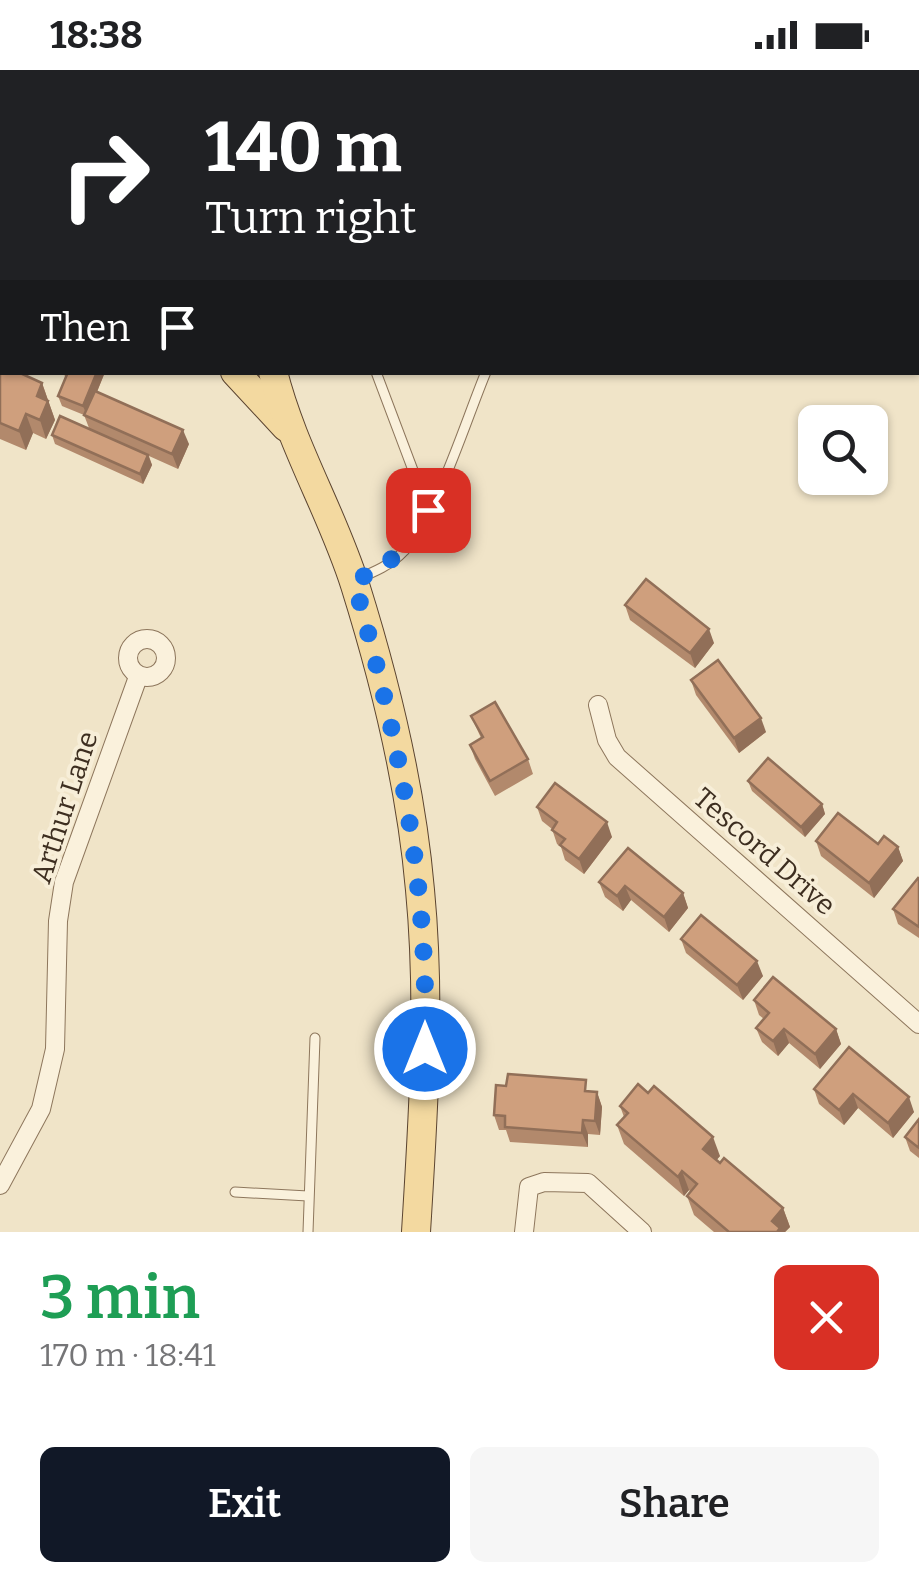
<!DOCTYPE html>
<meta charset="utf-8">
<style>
:root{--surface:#fff;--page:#f6f6f6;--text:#202124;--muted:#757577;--accent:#111827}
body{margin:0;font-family:Bitter,serif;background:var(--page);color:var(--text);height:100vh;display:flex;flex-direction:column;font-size:38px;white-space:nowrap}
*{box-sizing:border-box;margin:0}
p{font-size:32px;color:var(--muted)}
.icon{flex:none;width:55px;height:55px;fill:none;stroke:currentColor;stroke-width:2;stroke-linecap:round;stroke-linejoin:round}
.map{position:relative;height:1162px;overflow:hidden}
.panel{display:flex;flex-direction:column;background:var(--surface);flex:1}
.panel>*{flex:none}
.top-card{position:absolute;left:0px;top:0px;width:920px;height:305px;box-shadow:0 2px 8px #0004;background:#202124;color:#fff;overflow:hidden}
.controls{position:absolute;left:798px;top:335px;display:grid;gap:20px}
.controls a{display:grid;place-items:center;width:90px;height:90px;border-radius:15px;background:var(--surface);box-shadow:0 2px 8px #0004;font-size:50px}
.pin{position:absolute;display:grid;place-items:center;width:85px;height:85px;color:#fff;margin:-42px;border-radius:20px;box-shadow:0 5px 15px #0006}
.me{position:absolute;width:110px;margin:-55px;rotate:0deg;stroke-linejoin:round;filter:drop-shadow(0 0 8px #0008)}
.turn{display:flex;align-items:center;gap:35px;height:210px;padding:0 40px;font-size:45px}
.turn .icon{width:130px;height:130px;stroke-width:2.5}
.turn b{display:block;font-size:70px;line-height:85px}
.then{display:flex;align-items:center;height:95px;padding:0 40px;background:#0003;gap:20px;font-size:38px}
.round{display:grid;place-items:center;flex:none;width:105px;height:105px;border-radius:15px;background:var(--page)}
.overview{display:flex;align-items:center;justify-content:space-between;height:170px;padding:0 40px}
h1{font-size:60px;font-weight:600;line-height:75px;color:#1e9e55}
.action{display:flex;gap:20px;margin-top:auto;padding:20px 40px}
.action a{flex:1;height:115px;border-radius:15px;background:var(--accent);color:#fff;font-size:40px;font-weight:600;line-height:115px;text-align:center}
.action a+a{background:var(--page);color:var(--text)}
.status{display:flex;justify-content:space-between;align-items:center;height:70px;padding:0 50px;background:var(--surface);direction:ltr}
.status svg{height:28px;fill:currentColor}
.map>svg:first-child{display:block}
</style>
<div class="status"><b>18:38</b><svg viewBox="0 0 49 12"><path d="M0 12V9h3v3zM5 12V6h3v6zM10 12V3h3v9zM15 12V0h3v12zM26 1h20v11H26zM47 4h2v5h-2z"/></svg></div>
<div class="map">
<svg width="919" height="1162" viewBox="0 0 919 1162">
<rect width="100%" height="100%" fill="#f0e4c8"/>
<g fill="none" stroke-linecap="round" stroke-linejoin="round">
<defs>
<g id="lane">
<polyline points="152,0 154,2"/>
<polyline points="250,2 253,0"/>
<polyline points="373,2 374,0"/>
<polyline points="611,2 612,0"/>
<polyline points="376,302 428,440"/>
<path d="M357,509C374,502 391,495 404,481C435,450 467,347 486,302"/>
<polyline points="235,1122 308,1126"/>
<polyline points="308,1162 315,968"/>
</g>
<g id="street">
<polyline points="918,178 919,179"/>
<circle cx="147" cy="588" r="19"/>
<polyline points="598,635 607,670 617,687 919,954"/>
<polyline points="0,1115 41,1039 55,979 58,851 64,812 138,607"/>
<polyline points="524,1162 529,1117 544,1112 588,1113 642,1162"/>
</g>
<g id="primary">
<polyline points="9,0 11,2"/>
<polyline points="63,0 65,2"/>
<polyline points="0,24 2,24"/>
<polyline points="235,302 286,357"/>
<path d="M273,302C292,378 332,442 355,515C386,614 411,716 420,820C431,934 423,1048 416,1162"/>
</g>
</defs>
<use href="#lane" stroke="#8d765c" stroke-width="11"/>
<use href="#street" stroke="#8d765c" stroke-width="20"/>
<use href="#primary" stroke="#5b4430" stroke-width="30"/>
<use href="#lane" stroke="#faf1dc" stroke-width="9"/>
<use href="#street" stroke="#faf1dc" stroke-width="18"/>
<use href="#primary" stroke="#f3d9a0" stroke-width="28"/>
</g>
<g fill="#b2896c">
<polygon points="0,295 42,313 55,350 46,369 33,363 26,380 0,369"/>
<polygon points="57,302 105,302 97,322 189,374 178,399 149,386 152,395 143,414 55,374 52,365 89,358 84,345 62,336 58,326 66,306"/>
<polygon points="625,535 714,573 695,598 630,550"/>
<polygon points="691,610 766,662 739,683 696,625"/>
<polygon points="471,646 528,689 533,704 495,726 475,689 470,675 481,668"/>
<polygon points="748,711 822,734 825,744 805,767 752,721"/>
<polygon points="537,737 612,767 584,804 565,790 561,777 557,774 552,759 542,751"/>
<polygon points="816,771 878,774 898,777 903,791 874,828 821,786"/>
<polygon points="919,809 919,868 898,854 893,839"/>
<polygon points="599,812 683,823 688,838 669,862 631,830 623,841 605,827"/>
<polygon points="681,869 763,906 743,930 686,883"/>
<polygon points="754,930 836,959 841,974 820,999 789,973 778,986 762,972 756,958 764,949 759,945"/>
<polygon points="849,977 914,1042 893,1068 858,1038 844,1055 819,1034 814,1019"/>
<polygon points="590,1022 597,1022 602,1037 600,1065 588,1064 588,1077 510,1072 506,1060 499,1060 494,1045"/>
<polygon points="620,1036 720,1086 716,1090 783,1138 790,1157 785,1162 714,1162 694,1145 687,1126 690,1121 689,1120 684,1126 624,1074 617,1055 624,1047"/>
<polygon points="919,1049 919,1088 910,1081 905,1067"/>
</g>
<g fill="#916f58">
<polygon points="97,302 105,302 87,346 83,336"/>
<polygon points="42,313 55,350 46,369 40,350 37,326"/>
<polygon points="26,344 33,363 26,380 19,361"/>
<polygon points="183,360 189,374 178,399 172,384"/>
<polygon points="148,385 152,395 143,414 140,404"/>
<polygon points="709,559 714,573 695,598 690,583"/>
<polygon points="761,648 766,662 739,683 734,668"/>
<polygon points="822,734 825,744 805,767 801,757"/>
<polygon points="607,752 612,767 584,804 579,789"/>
<polygon points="898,777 903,791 874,828 869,813"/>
<polygon points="625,816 631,830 623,841 617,826"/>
<polygon points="683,823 688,838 669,862 664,847"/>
<polygon points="757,891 763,906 743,930 737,915"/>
<polygon points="784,959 789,973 778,986 773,971"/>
<polygon points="836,959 841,974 820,999 815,984"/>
<polygon points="597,1022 602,1037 600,1065 595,1051"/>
<polygon points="853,1024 858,1038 844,1055 839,1040"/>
<polygon points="909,1027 914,1042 893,1068 888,1053"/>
<polygon points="583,1050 588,1064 588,1077 582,1063"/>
<polygon points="713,1067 720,1086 710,1098 703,1079"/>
<polygon points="682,1101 689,1120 684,1126 678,1107"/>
<polygon points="783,1138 790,1157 785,1162 776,1162 772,1151"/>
</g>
<g fill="#cf9f7d" stroke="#916f58" stroke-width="2.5">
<polygon points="0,194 2,196 2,264 0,262"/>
<polygon points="0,295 2,296 2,302 18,302 42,313 37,326 48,331 40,350 26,344 19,361 0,353"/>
<polygon points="68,302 97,302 83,336 58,326"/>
<polygon points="95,321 183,360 172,384 84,345"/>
<polygon points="60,346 148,385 140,404 52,365"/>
<polygon points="646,509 709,559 690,583 625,535"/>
<polygon points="718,590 761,648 734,668 691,610"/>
<polygon points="495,632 528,689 490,711 470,675 483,667 471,646"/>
<polygon points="768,688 822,734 801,757 748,711"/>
<polygon points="555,713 607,752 579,789 560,775 565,769 552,760 557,752 537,737"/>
<polygon points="838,743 878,774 884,766 898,777 869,813 816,771"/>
<polygon points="628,778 683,823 664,847 625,816 617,826 599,812"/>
<polygon points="918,808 919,809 919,857 893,839"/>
<polygon points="701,845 757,891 737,915 681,869"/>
<polygon points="773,907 836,959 815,984 784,959 773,971 756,958 769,943 754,930"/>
<polygon points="849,977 909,1027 888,1053 853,1024 839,1040 814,1019"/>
<polygon points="508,1004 586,1010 585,1021 597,1022 595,1051 583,1050 582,1063 505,1057 505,1046 494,1045 496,1015 506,1016"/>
<polygon points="638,1014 648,1023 654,1016 713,1067 703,1079 720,1093 724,1088 783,1138 772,1151 780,1158 777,1162 729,1162 687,1126 697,1114 682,1101 678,1107 617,1055 628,1043 620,1036"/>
<polygon points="919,1049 919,1078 905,1067"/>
</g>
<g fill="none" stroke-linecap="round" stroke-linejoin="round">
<path stroke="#1a73e8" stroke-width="18" stroke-dasharray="0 32.4" d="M425,979C429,811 399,672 354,511C396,491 406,480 428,440"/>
</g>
<g text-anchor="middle" stroke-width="8" stroke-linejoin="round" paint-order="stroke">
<g font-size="28" fill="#3d2e20" stroke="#f7eed8">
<text transform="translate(64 737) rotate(-72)" y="10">Arthur Lane</text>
<text transform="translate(765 781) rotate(41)" y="10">Tescord Drive</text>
</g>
</g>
</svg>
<div class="controls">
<a><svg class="icon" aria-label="search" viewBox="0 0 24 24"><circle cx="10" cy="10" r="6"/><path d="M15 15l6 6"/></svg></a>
</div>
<div class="pin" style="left:428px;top:440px;background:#d93025"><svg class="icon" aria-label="arrive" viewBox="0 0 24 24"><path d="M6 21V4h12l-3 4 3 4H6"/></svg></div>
<svg class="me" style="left:425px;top:979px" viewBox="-20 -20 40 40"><circle r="17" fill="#1a73e8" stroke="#fff" stroke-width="3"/><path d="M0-11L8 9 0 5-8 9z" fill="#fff"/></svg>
<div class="top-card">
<div class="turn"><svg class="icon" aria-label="right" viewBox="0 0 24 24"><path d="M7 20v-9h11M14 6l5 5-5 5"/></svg><div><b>140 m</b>Turn right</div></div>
<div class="then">Then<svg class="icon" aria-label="arrive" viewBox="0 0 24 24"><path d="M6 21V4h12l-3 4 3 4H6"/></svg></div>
</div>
</div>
<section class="panel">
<div class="overview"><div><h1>3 min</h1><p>170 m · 18:41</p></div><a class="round" style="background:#d93025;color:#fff"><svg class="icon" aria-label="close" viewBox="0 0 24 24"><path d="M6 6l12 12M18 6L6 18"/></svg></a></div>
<div class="action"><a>Exit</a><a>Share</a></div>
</section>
